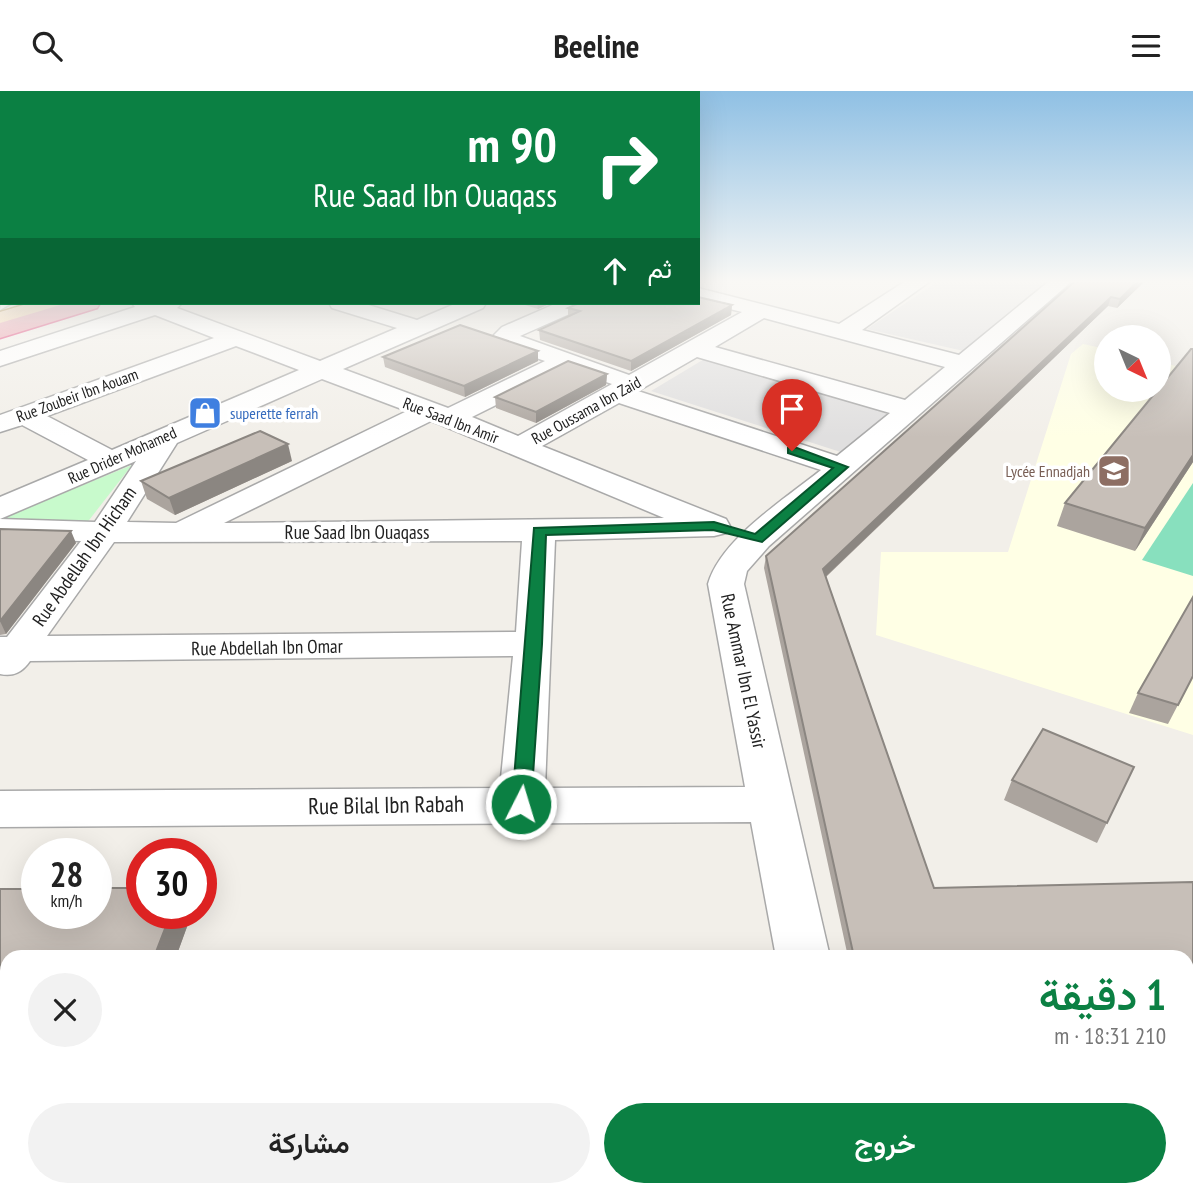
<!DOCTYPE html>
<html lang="ar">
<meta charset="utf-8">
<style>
:root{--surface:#fff;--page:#f2f2f2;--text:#222;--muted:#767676;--accent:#0b8043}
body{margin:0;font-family:"PT Sans Narrow",Vazirmatn,sans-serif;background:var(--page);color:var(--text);direction:rtl;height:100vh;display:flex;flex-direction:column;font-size:26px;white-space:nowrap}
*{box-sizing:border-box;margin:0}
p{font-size:23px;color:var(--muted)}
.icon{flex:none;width:38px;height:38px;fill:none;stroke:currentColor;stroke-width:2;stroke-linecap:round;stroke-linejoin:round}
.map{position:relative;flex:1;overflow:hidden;direction:ltr}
.details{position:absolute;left:0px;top:859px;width:1194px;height:247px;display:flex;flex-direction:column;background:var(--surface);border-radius:21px 21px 0 0;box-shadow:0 7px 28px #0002;direction:rtl}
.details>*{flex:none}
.top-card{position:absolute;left:0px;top:0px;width:700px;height:214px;box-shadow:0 7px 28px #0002;direction:rtl;background:#0b8043;color:#fff;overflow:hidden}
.needle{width:46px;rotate:137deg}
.controls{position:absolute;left:1094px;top:234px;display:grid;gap:14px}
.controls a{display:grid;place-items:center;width:77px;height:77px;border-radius:50%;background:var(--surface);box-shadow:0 7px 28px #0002;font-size:35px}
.speed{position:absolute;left:21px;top:747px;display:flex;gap:14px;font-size:35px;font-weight:700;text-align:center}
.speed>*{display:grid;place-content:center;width:91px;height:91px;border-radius:50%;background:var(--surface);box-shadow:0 7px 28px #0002;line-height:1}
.speed small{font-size:18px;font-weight:400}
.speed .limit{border:10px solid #d22;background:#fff;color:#111}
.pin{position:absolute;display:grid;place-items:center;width:60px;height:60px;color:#fff;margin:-72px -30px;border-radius:50% 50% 50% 0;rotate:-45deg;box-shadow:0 0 7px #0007}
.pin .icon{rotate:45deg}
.me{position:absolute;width:77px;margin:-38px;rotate:5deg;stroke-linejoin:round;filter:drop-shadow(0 0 5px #0008)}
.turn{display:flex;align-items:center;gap:24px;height:147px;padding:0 28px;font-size:32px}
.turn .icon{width:91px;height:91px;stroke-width:2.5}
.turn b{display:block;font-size:49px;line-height:60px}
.then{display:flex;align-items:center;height:66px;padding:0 28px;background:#0003;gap:14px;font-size:26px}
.round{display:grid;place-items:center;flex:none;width:74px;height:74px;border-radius:37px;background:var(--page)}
.summary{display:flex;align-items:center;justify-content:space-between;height:119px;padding:0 28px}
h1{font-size:42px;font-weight:600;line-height:52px;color:var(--accent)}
.cta{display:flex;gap:14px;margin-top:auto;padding:14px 28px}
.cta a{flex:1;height:80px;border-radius:42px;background:var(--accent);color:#fff;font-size:28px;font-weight:600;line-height:80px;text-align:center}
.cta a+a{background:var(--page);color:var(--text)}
header{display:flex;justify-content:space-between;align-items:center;height:91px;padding:0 28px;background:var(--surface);font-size:32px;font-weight:600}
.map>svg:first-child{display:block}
</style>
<header><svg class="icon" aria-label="menu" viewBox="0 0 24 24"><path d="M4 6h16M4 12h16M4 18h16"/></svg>Beeline<svg class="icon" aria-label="search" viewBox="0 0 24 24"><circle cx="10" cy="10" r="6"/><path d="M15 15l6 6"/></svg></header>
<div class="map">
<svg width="1193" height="1105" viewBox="0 0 1193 1105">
<rect width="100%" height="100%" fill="#f2efe9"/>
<g fill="#e0dfdf">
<polygon points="937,191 1055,191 968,261 867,238"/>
<polygon points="711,264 903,320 850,364 651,300"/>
</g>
<polygon fill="#ffffe5" points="1083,253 1106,258 1106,299 1158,299 1159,271 1193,279 1193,644 876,544 881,461 1008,461 1071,263"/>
<polygon fill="#c8facc" points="132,374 86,433 0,428"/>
<polygon fill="#88e0be" points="1193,392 1193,485 1142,469"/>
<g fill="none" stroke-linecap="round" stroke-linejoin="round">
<defs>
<g id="minor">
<path d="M904,191H929L862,239L959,264L1048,191H1071L769,455L747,480L744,493L830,866H776L751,731L0,736V700L500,697L513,565L30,570C22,581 14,586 0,583V546H7L81,450L0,448V428L95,431L136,370L0,428V406L88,369L22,334L0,341V324L214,247L155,224L0,275V260L135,216L132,212H182L177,217L320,270L397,237L332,217L329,212H362L417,229L457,212H486L483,217L343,278L448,317L545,270L499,254L494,244L502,236L557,212H586L583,217L520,245L629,284L742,221L698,210V197L839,233ZM764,227L945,276L905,309L715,256ZM236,255L299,279L112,359L47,325ZM697,266L890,322L837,365L638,300ZM568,278L612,293L518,345L472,326ZM322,288L407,320L176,432L127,431L177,352ZM619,312L821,379C785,408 721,448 708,493L745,696L545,697L555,449L714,445L726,442L730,435L726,428L542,355ZM431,330L439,333L664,427L224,432ZM522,450L516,541L47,545L114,451Z"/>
<polygon points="2,204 2,212 12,212 0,219"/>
<polygon points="558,1099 622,1099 623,1105 557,1105"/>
</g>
<g id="major">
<polygon points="30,212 63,212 60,217 0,235 0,221"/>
<rect x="1186" y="957" width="7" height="58"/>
<rect x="0" y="969" width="7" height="60"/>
</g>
<polygon id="highway" points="67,212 100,212 97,217 0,247 0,232"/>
</defs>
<use href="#minor" stroke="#a9a9a9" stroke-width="3"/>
<use href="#major" stroke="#a06b00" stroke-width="3"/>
<use href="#highway" stroke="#dc2a67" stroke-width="3"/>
<use href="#minor" fill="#fff" fill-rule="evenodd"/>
<use href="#major" fill="#fcd6a4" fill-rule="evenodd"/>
<use href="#highway" fill="#e892a2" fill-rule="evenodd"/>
</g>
<g fill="#aba49e">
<polygon points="1074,191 1144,191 1117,217 1108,215 826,486 934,797 1193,791 1193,899 1186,899 1186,866 848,866 764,477 766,465"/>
<polygon points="525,212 551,212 538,218 525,214"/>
<polygon points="732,214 731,224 631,280 540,249 539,239 568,226 568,217"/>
<polygon points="538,260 538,270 465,306 385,276 383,266"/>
<polygon points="607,283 606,294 536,332 496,317 495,306"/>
<polygon points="292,370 175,424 147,408 141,390"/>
<polygon points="1193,371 1135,460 1057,435 1065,412"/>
<polygon points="0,438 76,452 6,543 0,544"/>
<polygon points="1193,585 1168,633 1129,622 1138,602"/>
<polygon points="1134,676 1097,752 1004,709 1012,689"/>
<polygon points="0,798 142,822 192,822 176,866 7,866 7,954 0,955"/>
</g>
<g fill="#8b8681">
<polygon points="0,191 2,191 2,200 0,201"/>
<polygon points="1137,191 1144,191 1117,217 1120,208"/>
<polygon points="1111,206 1108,215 821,490 823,478"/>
<polygon points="537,212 551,212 538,218"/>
<polygon points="732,214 731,224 631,280 631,270"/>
<polygon points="538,260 538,270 465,306 464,295"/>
<polygon points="607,283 606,294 536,332 536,321"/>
<polygon points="288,353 292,370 175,424 169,407"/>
<polygon points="1193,364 1193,371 1135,460 1145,437"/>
<polygon points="71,440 76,452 6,543 0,530"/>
<polygon points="171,822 192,822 176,866 154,866"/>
<polygon points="310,1099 321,1099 320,1105 308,1105"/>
</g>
<g fill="#c7bfb8" stroke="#8b8681" stroke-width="2">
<polygon points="1074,191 1137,191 1120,208 1111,206 823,478 934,797 1193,791 1193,886 1186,886 1186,866 854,866 766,465"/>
<polygon points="698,206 732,214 631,270 539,239 580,220 568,217 579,212 698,212"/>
<polygon points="460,234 538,260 464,295 383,266"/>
<polygon points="1191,258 1193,258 1193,364 1145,437 1065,412"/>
<polygon points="568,270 607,283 536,321 495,306"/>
<polygon points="260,340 288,353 169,407 141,390"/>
<polygon points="0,438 71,440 0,530"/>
<polygon points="1193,506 1193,585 1178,614 1138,602"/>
<polygon points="1043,638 1134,676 1107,732 1012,689"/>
<polygon points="96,797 142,797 142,822 171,822 154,866 7,866 7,929 0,929 0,798 37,798 37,822 96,822"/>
<polygon points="25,1099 310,1099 308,1105 22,1105"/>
<polygon points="360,1099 547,1099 547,1105 359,1105"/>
</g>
<linearGradient id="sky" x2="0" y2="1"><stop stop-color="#8fc0e4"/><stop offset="0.55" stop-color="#f9f8f5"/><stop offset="1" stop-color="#f9f8f5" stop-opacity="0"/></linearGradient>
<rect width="1193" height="346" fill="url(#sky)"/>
<polygon fill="#0b8043" stroke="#07532c" stroke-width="2" points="788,357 797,357 848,376 762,451 713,439 546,444 542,553 531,713 528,718 515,718 512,713 534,437 714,431 755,443 833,377 788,362"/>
<defs>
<symbol id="shop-square" viewBox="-11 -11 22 22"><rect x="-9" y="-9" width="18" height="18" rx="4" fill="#3f7fe0" stroke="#fff"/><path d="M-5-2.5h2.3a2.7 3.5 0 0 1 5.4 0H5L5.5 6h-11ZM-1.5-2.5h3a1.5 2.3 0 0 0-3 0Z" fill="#fff"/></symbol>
<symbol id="school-square" viewBox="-11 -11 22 22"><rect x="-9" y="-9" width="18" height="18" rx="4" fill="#8d6e63" stroke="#fff"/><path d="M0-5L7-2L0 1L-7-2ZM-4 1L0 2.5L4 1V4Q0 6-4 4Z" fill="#fff"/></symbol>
</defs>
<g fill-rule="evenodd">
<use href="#shop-square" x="186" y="303" width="38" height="38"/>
<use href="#school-square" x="1095" y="361" width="38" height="38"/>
</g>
<g text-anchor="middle" stroke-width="7" stroke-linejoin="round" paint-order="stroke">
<g font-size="16" fill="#222" stroke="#fff">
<text transform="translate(77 304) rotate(-20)" y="6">Rue Zoubeir Ibn Aouam</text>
<text transform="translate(586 319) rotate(-29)" y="6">Rue Oussama Ibn Zaid</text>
<text transform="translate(451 329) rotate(21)" y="6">Rue Saad Ibn Amir</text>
<text transform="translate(122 364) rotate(-24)" y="6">Rue Drider Mohamed</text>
</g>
<g font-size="16" fill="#366cbe" stroke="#fff" text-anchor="start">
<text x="230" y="328">superette ferrah</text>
</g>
<g font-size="16" fill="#785e54" stroke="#fff" text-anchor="end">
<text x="1090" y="386">Lycée Ennadjah</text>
</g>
<g font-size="19" fill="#222" stroke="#fff">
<text x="357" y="448">Rue Saad Ibn Ouaqass</text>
<text transform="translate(84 465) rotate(-55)" y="7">Rue Abdellah Ibn Hicham</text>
<text transform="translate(267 556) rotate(-1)" y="7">Rue Abdellah Ibn Omar</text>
<text transform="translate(744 580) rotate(78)" y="7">Rue Ammar Ibn El Yassir</text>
</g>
<g font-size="23" fill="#222" stroke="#fff">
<text transform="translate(386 714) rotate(-1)" y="8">Rue Bilal Ibn Rabah</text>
</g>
</g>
</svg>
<div class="controls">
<a><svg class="needle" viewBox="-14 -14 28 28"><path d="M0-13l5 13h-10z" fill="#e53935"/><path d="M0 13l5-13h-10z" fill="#767676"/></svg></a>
</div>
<div class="speed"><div>28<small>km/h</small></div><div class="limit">30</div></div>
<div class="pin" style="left:792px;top:360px;background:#d93025"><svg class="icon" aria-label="arrive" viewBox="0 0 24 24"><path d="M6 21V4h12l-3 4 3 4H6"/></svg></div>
<svg class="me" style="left:521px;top:713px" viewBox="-20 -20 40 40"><circle r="17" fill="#0b8043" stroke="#fff" stroke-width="3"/><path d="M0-11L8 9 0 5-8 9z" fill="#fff"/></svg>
<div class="top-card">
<div class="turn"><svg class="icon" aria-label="right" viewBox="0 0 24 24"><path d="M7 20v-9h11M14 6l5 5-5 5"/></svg><div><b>90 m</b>Rue Saad Ibn Ouaqass</div></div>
<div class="then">ثم<svg class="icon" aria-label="ahead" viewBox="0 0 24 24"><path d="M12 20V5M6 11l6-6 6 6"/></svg></div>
</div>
<section class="details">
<div class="summary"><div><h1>1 دقيقة</h1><p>210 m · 18:31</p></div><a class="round"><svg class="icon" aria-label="close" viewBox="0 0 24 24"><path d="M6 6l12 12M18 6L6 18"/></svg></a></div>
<div class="cta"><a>خروج</a><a>مشاركة</a></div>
</section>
</div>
